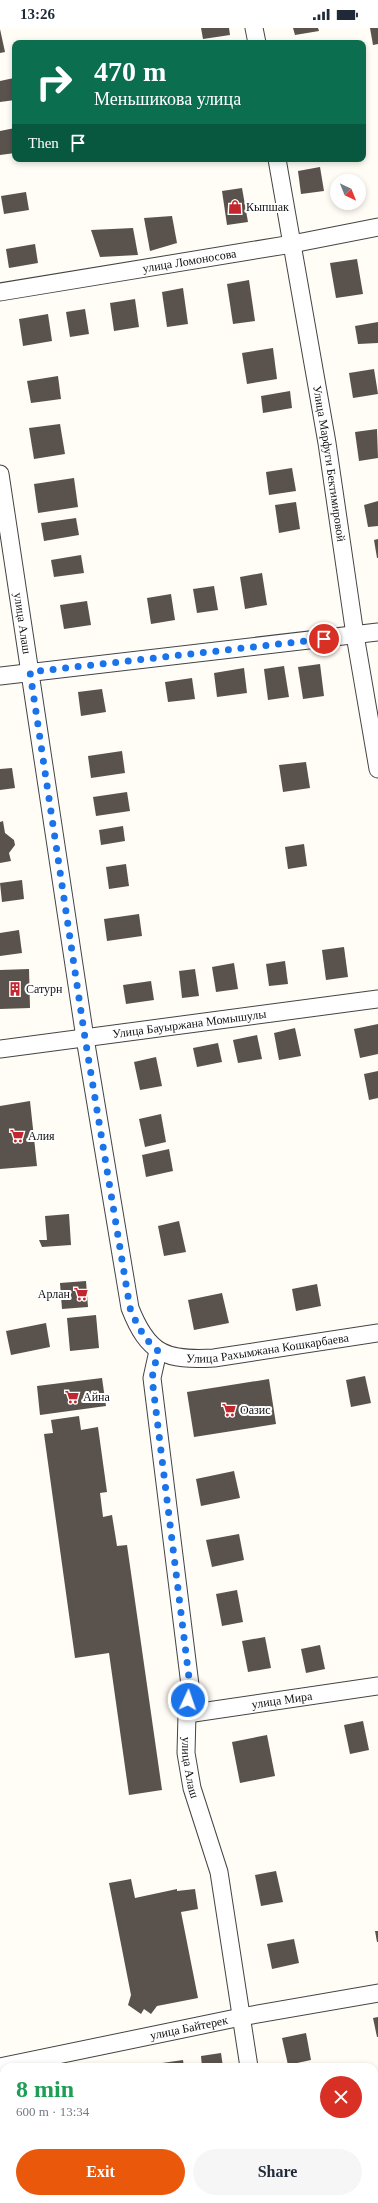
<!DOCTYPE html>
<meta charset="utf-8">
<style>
:root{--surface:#fff;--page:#f6f6f7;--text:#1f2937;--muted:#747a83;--accent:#ea580c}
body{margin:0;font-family:"Times New Roman",serif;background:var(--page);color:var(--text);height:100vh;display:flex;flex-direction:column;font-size:15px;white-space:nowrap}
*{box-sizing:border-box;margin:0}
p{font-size:13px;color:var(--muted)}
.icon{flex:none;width:22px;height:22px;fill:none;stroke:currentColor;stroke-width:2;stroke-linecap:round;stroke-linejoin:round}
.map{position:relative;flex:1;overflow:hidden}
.panel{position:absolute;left:0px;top:2035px;width:378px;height:140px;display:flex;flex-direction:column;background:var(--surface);border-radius:12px 12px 0 0;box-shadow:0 2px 6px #0003}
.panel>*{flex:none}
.top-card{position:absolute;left:12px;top:12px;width:354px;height:122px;border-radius:8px;box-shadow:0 2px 6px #0003;background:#0b6e4f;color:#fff;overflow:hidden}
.needle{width:26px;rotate:137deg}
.fabs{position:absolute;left:330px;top:146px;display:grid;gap:8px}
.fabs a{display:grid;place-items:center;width:36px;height:36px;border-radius:50%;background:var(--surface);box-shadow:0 2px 6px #0003;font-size:20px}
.pin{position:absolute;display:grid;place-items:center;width:34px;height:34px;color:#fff;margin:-17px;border:2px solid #fff;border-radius:50%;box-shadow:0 1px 4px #0007}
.me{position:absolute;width:44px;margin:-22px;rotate:3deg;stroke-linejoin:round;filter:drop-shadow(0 0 3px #0008)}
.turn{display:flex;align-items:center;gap:14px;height:84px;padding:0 16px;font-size:18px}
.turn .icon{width:52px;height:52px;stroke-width:2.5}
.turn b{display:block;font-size:28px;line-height:34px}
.then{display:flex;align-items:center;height:38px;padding:0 16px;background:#0003;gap:8px;font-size:15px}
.round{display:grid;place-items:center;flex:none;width:42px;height:42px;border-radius:21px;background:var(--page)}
.overview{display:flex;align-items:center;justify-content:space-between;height:68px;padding:0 16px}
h1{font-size:24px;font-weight:700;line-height:30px;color:#1e9e55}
.primary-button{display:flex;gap:8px;margin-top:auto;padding:8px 16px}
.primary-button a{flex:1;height:46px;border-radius:24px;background:var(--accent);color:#fff;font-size:16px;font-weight:700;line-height:46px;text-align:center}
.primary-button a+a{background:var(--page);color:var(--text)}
.status{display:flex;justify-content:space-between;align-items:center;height:28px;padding:0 20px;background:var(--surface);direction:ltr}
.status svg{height:11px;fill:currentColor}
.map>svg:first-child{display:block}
</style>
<div class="status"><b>13:26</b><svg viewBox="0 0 49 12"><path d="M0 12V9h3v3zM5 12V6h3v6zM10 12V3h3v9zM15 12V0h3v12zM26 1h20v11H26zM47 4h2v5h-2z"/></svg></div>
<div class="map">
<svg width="378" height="2175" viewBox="0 0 378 2175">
<rect width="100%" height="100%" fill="#fffdf5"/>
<g fill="#5a524d">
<polygon points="201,0 229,0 230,7 203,11"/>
<polygon points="293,0 318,0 319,3 295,7"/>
<polygon points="370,0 378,0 378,16 373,17"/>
<polygon points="0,1 5,24 0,25"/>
<polygon points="14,50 15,72 0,74 0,53"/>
<polygon points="15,100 15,125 0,127 0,103"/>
<polygon points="320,139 324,163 301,166 298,143"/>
<polygon points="242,160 248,194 227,197 222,163"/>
<polygon points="26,164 29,182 4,186 1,168"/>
<polygon points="172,188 177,215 150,223 144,190"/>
<polygon points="133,200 138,227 100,229 91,202"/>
<polygon points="35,216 38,235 9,240 6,221"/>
<polygon points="357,231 363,266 336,270 330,235"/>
<polygon points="249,252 255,293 233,296 227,256"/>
<polygon points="183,260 188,296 167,299 162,264"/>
<polygon points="135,271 139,299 114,303 110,275"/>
<polygon points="85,281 89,306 70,309 66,284"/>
<polygon points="48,286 52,313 23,318 19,291"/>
<polygon points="378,294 378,315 358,316 355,298"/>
<polygon points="273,320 277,351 247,356 242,325"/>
<polygon points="374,341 378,366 353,370 349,345"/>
<polygon points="58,348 61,371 31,375 27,353"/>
<polygon points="290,363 292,380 263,385 261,368"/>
<polygon points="60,396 65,426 34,431 29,400"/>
<polygon points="377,401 378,430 359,433 355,404"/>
<polygon points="292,440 296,463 269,467 266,444"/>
<polygon points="74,450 78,479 38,485 34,456"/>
<polygon points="378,473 378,498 368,499 364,477"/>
<polygon points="296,474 300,501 279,505 275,477"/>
<polygon points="76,490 79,507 44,513 41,495"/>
<polygon points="378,511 378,530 377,530 374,512"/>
<polygon points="81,527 84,545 54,549 51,532"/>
<polygon points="262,545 267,577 245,581 240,549"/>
<polygon points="214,558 218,582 197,585 193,561"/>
<polygon points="171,566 175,592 151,596 147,570"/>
<polygon points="87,573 91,597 64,601 60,577"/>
<polygon points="320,636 324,668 303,671 298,639"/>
<polygon points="284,638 289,669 268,672 264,641"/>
<polygon points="244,640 247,665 217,669 214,645"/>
<polygon points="192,650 195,671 168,674 165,654"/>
<polygon points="102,661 106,684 81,688 78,664"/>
<polygon points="122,723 125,745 91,750 88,728"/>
<polygon points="306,734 310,760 283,764 279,737"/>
<polygon points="12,740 15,760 0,762 0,741"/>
<polygon points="127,764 130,783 96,788 93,769"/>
<polygon points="3,793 5,805 14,812 15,817 9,825 11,833 0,835 0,794"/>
<polygon points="123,798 125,813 101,817 99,802"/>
<polygon points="304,816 307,838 288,841 285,819"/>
<polygon points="126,836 129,858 109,861 106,839"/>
<polygon points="22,852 24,871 2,874 0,855"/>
<polygon points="139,886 142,908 107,913 104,891"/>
<polygon points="19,902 22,925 0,928 0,905"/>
<polygon points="344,919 348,949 326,952 322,922"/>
<polygon points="285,933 288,956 269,958 266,936"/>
<polygon points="234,935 238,961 216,964 212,939"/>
<polygon points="29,941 30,980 0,981 0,942"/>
<polygon points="195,941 199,968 182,970 179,943"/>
<polygon points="151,953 154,972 126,976 123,957"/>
<polygon points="378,996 378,1026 360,1030 354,1001"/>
<polygon points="295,1000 301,1028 279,1032 274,1005"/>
<polygon points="257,1007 262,1031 238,1035 233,1012"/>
<polygon points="218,1015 222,1034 197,1039 193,1020"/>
<polygon points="156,1029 162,1058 140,1062 134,1034"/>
<polygon points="378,1043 378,1070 369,1072 364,1046"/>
<polygon points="30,1073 37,1138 0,1141 0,1078"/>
<polygon points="161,1086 166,1114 145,1119 139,1091"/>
<polygon points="169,1121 173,1143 146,1149 142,1127"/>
<polygon points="69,1186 71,1217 42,1219 39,1212 47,1212 45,1188"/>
<polygon points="179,1193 186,1224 164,1228 158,1198"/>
<polygon points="86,1253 88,1279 62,1281 60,1255"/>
<polygon points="317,1256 321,1278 296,1283 292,1261"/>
<polygon points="222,1265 229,1295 194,1302 188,1272"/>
<polygon points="96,1287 99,1320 70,1323 67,1290"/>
<polygon points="46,1295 50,1319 11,1327 6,1303"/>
<polygon points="365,1348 371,1375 351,1379 346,1352"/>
<polygon points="102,1350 106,1378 40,1387 37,1358"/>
<polygon points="269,1351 276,1396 194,1409 187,1364"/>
<polygon points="79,1388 81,1402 98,1399 107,1464 100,1465 103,1489 112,1487 117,1518 127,1517 162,1762 129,1767 109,1625 75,1630 44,1406 53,1405 51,1392"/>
<polygon points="234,1443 240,1470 201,1478 196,1451"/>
<polygon points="239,1506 244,1532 212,1539 206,1512"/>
<polygon points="237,1562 243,1594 222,1598 216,1566"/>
<polygon points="265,1609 271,1640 248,1644 242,1613"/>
<polygon points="320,1617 325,1641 306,1645 301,1621"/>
<polygon points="363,1693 369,1722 350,1726 344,1697"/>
<polygon points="267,1707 275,1748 240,1755 232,1714"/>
<polygon points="276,1843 283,1874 261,1878 255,1847"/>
<polygon points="131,1851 135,1870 177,1861 177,1863 195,1861 198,1881 181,1884 198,1970 157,1978 151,1986 144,1981 141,1986 128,1977 131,1967 109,1855"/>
<polygon points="375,1903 378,1903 378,1914 377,1914"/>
<polygon points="294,1911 299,1935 272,1941 267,1916"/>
<polygon points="378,1989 378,2009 377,2009 373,1990"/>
<polygon points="306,2005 311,2032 288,2037 282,2010"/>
<polygon points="221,2025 223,2039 202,2039 201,2028"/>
<polygon points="183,2032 184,2039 156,2039 155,2036"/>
</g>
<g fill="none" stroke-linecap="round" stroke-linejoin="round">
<defs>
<g id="minor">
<polyline points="254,0 257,15"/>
<path id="s1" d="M277,131L327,415L355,607L378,741"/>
<path id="s2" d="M0,264L292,216L378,199"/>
<path id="s3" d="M0,446L85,1010L130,1280C148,1326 166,1333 214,1330L378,1305"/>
<polyline points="0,648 378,604"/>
<path id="s4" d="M0,1021L378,971"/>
<path id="s5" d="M158,1323L152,1350L190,1657L187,1686L186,1725L192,1760L219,1844L249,2039"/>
<path id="s6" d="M187,1686L378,1658"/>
<path id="s7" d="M0,2039L241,1989L378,1965"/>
<polyline points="271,2171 272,2175"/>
</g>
</defs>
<use href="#minor" stroke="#444" stroke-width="19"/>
<use href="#minor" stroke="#fff" stroke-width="17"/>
</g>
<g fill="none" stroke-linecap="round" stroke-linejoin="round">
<path stroke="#1a73e8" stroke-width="7" stroke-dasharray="0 12.6" d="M188,1672L190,1658L152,1350L158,1323C144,1311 137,1297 130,1280L85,1010L30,644L324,611"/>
</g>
<defs>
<symbol id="shop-bare" viewBox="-9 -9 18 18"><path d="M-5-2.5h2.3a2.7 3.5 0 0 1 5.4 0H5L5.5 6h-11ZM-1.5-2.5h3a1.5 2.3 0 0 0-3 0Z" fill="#c4262e" stroke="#fff" stroke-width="2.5" paint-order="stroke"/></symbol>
<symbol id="building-bare" viewBox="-9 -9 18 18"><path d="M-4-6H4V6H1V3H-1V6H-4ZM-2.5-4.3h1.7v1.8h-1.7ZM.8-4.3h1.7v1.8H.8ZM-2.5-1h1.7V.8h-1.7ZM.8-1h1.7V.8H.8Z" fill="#c4262e" stroke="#fff" stroke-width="2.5" paint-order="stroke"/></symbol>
<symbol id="supermarket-bare" viewBox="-9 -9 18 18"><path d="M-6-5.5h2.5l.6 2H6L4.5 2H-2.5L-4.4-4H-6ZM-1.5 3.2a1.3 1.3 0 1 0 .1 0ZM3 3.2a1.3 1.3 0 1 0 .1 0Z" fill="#c4262e" stroke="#fff" stroke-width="2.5" paint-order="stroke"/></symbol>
</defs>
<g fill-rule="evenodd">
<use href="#shop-bare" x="225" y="169" width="20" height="20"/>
<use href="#building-bare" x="5" y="951" width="20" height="20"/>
<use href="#supermarket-bare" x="7" y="1098" width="20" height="20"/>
<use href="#supermarket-bare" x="71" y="1256" width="20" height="20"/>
<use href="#supermarket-bare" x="62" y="1359" width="20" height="20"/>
<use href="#supermarket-bare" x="219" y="1372" width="20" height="20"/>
</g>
<g text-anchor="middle" stroke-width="4" stroke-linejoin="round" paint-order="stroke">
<g font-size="12" fill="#111" stroke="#fff" text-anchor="start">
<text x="246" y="183">Кыпшак</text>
<text x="26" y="965">Сатурн</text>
<text x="28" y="1112">Алия</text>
<text x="70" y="1270" text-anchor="end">Арлан</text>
<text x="83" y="1373">Айна</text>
<text x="240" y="1386">Оазис</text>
</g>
<g font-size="12" fill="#111" stroke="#fff">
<text dy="4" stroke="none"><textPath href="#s2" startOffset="192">улица Ломоносова</textPath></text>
<text dy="4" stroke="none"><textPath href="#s1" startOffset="309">Улица Марфуги Бектимировой</textPath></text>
<text dy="4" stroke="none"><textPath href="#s3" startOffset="151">улица Алаш</textPath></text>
<text dy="4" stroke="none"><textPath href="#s4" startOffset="191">Улица Бауыржана Момышулы</textPath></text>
<text dy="4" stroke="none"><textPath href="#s3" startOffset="1007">Улица Рахымжана Кошкарбаева</textPath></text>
<text dy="4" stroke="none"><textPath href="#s6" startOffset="96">улица Мира</textPath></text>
<text dy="4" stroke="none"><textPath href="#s5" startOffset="420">улица Алаш</textPath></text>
<text dy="4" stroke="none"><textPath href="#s7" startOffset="193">улица Байтерек</textPath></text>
</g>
</g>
</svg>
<div class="fabs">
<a><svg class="needle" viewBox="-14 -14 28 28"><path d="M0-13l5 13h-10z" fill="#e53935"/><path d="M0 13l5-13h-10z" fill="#747a83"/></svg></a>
</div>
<div class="pin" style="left:324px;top:611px;background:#d93025"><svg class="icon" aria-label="arrive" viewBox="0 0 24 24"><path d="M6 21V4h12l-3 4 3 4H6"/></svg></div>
<svg class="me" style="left:188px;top:1672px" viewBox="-20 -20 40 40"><circle r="17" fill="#1a73e8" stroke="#fff" stroke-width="3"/><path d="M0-11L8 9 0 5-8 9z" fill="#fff"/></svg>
<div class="top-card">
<div class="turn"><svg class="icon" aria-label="right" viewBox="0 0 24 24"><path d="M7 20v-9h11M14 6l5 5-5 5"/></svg><div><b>470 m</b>Меньшикова улица</div></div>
<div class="then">Then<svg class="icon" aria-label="arrive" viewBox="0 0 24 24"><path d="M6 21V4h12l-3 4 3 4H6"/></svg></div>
</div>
<section class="panel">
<div class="overview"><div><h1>8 min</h1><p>600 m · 13:34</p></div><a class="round" style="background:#d93025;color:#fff"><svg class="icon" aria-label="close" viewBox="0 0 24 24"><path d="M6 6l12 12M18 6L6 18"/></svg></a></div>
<div class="primary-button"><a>Exit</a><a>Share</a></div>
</section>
</div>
